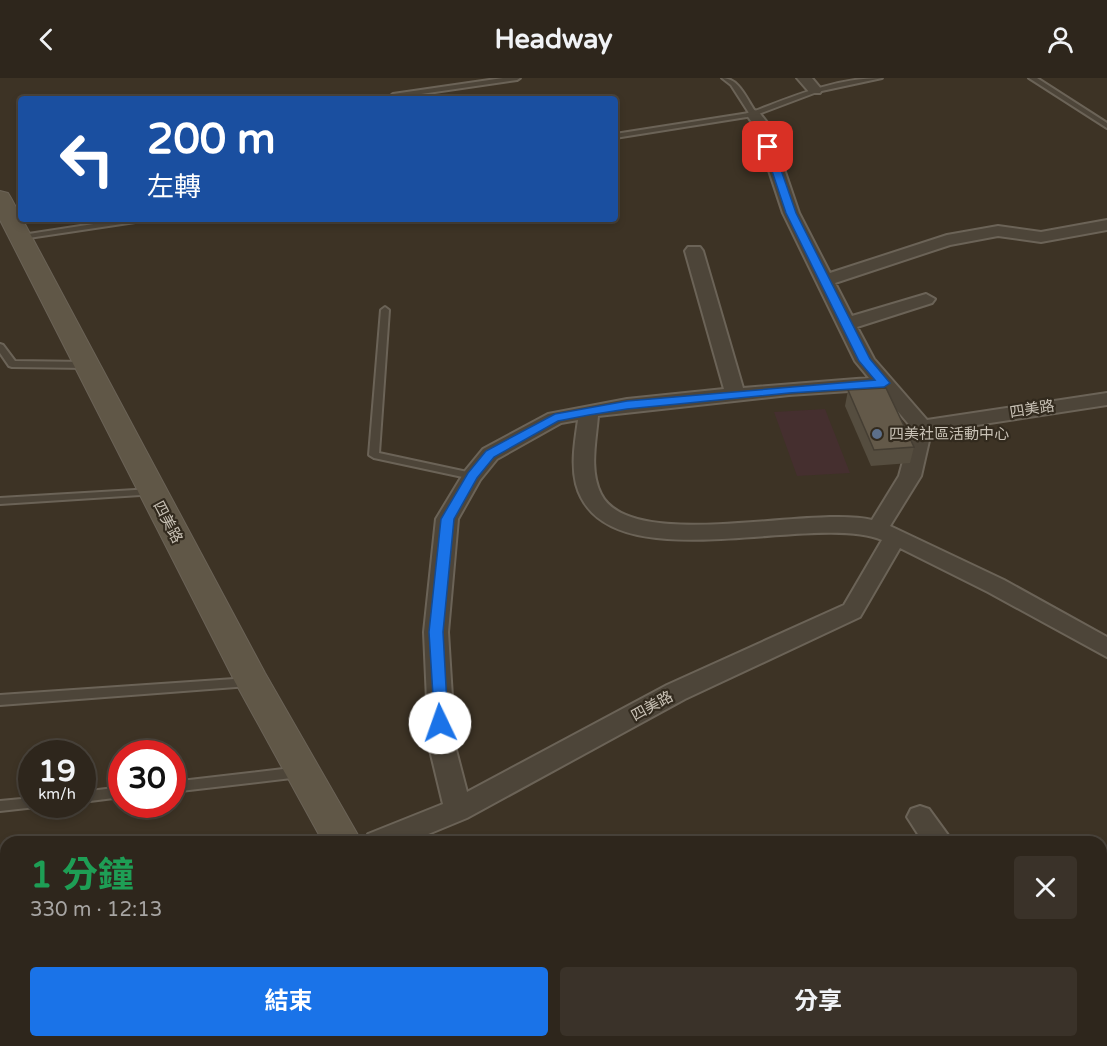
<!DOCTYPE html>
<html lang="zh-TW">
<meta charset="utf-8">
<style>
:root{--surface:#2e261c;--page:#3a3229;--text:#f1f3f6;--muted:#a7a5a3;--line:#49433b;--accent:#1a73e8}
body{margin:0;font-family:"Varela Round","Noto Sans TC",sans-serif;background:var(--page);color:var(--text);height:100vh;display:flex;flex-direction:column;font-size:22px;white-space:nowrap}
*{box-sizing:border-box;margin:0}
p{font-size:20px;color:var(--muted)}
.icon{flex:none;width:33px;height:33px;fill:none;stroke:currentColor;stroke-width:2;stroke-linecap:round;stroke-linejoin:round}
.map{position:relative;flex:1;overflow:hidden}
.panel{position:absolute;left:0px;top:758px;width:1107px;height:212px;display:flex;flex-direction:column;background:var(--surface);border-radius:18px 18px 0 0;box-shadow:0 3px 9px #0003,0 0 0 2px var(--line)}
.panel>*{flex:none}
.banner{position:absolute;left:18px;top:18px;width:600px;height:126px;border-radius:6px;box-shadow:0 3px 9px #0003,0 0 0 2px var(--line);background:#1a4fa0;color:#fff;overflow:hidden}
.speed{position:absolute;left:18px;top:662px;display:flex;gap:12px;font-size:30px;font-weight:700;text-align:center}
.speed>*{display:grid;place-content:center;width:78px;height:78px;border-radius:50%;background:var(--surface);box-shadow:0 3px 9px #0003,0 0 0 2px var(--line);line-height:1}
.speed small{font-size:15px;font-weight:400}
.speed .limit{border:9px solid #d22;background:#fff;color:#111}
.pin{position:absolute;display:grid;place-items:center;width:51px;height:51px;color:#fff;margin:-26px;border-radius:12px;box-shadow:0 3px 9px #0006}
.me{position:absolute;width:66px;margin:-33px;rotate:357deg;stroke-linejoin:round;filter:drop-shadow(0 0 4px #0008)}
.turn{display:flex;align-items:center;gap:21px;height:126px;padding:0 30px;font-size:27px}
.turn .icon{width:78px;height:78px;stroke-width:2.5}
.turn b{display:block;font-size:42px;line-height:51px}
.round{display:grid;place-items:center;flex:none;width:63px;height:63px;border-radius:6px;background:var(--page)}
.summary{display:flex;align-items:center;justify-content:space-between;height:102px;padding:0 30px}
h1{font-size:36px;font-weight:700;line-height:45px;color:#1e9e55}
.button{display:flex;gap:12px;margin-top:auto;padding:12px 30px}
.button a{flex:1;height:69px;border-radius:6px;background:var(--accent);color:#fff;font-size:24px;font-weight:700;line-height:69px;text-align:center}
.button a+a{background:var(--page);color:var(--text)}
header{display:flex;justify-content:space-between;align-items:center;height:78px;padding:0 30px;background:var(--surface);font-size:27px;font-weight:700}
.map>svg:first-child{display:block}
</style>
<header><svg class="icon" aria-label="back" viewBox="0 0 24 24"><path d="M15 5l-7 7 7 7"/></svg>Headway<svg class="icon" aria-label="person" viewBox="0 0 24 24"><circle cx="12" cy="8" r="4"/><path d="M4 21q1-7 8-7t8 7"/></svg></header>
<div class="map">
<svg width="1107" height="968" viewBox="0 0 1107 968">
<rect width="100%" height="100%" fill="#3d3325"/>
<polygon fill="#452f2f" points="825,331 850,395 797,398 774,334"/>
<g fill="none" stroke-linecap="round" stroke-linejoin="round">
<defs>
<g id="lane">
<polygon points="503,0 520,0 517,2 387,21 393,16"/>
<path d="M722,0C739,0 746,20 755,33C796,17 837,0 882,0L817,14L753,38L615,60V56L749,35L731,7Z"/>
<polygon points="1029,0 1037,0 1107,45 1107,50"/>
<polygon points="126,141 146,141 142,143 22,161 18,159 22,157"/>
<polygon points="385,229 389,232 379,375 472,395 477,398 475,400 472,401 374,380 369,377 381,232"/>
<polygon points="0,266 3,267 15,283 87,284 91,287 87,290 12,289 9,288 0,275"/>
<polygon points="152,411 156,412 157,414 156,416 0,426 0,420"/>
<polygon points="249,600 253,601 255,604 253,607 249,608 0,627 0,617"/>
<polygon points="300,689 304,690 306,694 304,698 300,699 172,714 172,704"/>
<polygon points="122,709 122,719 82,724 82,714"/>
<polygon points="32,720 32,726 38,726 36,729 0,733 0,723"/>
</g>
<g id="street">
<polygon points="797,0 812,0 822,12 820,15 810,15"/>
<path d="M753,32L758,33L769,47L799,135L830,195L947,157L998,148L1041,154L1107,142V152L1041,164L998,158L950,167L835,205L852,238L926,216L935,221L932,225L857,249L874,281L927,342L1107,315V327L931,354L921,398L890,448L1004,502L1107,559V579L988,514L900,470L860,539L685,621L467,740L409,764H365L368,756L443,726L429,668L424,554L436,441L465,393L483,371L548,336L627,321L724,311L685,173L688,169H700L703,173L743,310L869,300L855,283L783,135L754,47L746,36ZM879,311L912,350L899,398L872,442C812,427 631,476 601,416C589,392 596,363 598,338L789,317ZM578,342C575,363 571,385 576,406C603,508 810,433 882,462L844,527L667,607L467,714L455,668L448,554L458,441L480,402L497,381L561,345Z"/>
<polygon points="920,728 929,731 953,764 923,764 907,739 911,731"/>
<polygon points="1107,883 1107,911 1101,913 1101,885"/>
<polygon points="846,963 891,963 889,968 844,968"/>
<polygon points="962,963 993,963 995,968 964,968"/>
</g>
<g id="secondary">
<polygon points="0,113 8,115 11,120 265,595 362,764 323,764 235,604 0,142"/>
<polygon points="435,963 478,963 480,968 437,968"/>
</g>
</defs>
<use href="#lane" stroke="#6b6357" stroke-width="4"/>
<use href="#street" stroke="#6b6357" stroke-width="4"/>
<use href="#secondary" stroke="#6b6357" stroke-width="2"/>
<use href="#lane" fill="#4d4539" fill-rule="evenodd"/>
<use href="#street" fill="#4d4539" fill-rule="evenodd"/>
<use href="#secondary" fill="#605747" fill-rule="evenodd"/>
</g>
<polygon fill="#554d3f" points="848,312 914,369 910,385 871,388 845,328"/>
<polygon fill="#635949" stroke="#453e33" stroke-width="1.5" points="886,310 914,369 874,372 848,312"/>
<polygon fill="#1a73e8" stroke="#114b97" stroke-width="1.5" points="768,66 773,69 796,135 870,281 890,305 884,309 789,315 627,331 589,337 558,343 494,379 477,400 454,441 443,554 448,645 440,651 435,649 429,554 441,441 468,395 486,373 555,336 627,323 875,302 859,283 786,135 764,69"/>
<circle fill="#5c6f8a" stroke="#322a1e" stroke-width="2" cx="877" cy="356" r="6"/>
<g text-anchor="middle" stroke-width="4.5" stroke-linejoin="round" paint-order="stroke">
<g font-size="15" fill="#c8c1b5" stroke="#322a1e">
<text transform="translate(1032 331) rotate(-9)" y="5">四美路</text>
<text transform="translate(168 444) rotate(62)" y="5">四美路</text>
<text transform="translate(652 628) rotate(-29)" y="5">四美路</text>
</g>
<g font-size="15" fill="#c8c1b5" stroke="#322a1e" text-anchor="start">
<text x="889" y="361">四美社區活動中心</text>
</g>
</g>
</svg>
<div class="speed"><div>19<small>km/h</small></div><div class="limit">30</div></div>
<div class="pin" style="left:768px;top:69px;background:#d93025"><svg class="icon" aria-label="arrive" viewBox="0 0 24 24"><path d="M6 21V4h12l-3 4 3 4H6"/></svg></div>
<svg class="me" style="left:440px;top:645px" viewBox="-20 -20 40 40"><circle r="19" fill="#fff"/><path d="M0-13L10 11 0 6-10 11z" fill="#1a73e8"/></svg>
<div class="banner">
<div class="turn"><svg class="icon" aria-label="left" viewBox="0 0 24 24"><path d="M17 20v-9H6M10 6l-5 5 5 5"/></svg><div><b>200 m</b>左轉</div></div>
</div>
<section class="panel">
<div class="summary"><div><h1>1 分鐘</h1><p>330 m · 12:13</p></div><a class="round"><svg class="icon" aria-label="close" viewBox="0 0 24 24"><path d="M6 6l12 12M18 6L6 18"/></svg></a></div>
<div class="button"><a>結束</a><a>分享</a></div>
</section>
</div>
